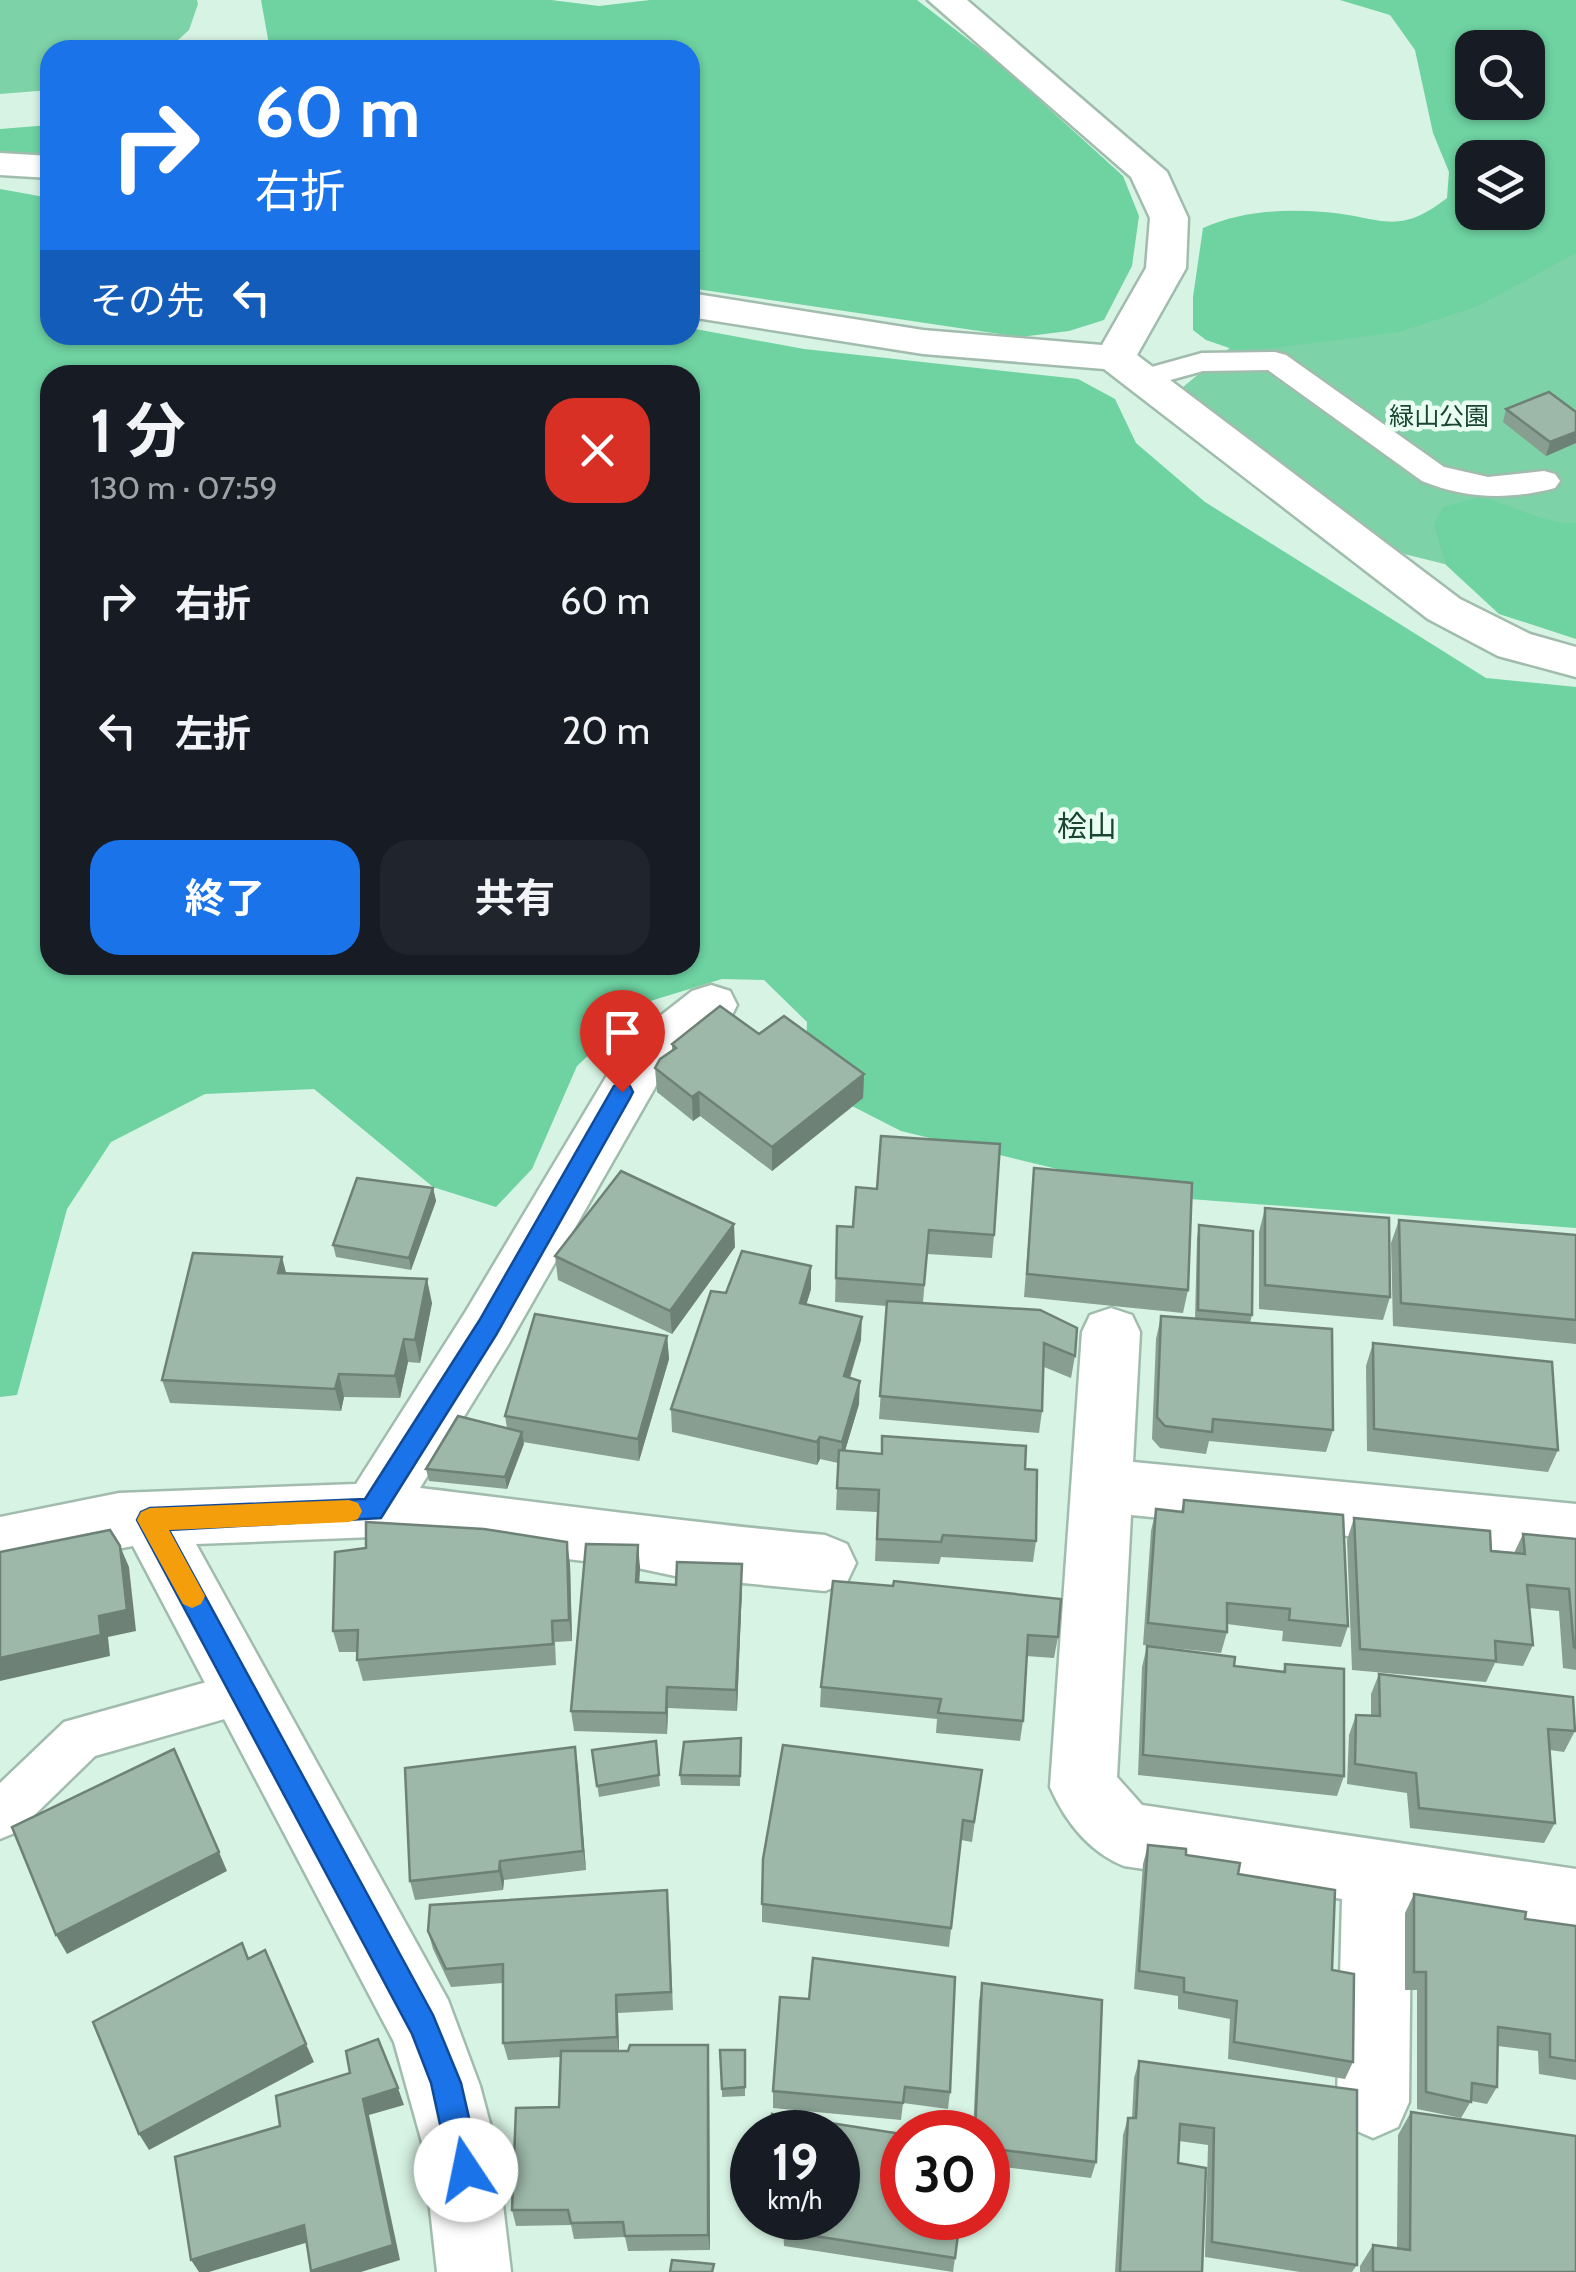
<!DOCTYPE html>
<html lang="ja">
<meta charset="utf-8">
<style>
:root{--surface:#171b24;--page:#20242c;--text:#f1f3f6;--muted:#9ea1a6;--accent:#1a73e8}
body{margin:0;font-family:Cabin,"Noto Sans JP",sans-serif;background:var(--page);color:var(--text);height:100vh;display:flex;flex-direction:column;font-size:38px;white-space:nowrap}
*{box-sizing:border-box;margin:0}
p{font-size:32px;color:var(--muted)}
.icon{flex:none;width:55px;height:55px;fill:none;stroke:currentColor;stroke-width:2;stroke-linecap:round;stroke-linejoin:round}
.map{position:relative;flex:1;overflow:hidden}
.panel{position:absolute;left:40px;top:365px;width:660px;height:610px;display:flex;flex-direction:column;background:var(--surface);border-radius:30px;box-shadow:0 2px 8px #0004}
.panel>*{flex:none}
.banner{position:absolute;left:40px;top:40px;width:660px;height:305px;border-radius:30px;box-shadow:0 2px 8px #0004;background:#1a73e8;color:#fff;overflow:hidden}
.buttons{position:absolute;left:1455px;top:30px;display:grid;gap:20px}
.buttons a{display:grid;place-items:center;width:90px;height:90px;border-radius:20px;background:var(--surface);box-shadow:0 2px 8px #0004;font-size:50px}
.speed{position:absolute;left:730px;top:2110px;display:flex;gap:20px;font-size:50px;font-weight:700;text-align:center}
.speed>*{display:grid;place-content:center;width:130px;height:130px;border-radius:50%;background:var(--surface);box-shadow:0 2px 8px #0004;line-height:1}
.speed small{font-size:25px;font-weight:400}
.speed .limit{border:15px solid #d22;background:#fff;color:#111}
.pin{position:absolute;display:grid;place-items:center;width:85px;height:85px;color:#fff;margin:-102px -42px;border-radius:50% 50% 50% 0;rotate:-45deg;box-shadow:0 0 10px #0007}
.pin .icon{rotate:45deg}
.me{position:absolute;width:110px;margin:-55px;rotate:349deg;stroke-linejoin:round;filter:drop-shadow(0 0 8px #0008)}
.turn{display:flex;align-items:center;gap:35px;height:210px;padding:0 50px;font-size:45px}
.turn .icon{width:130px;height:130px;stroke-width:2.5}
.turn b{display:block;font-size:70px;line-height:85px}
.then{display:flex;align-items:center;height:95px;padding:0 50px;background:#0003;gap:20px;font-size:38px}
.round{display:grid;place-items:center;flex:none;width:105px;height:105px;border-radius:30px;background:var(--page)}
.summary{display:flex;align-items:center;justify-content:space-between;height:170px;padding:0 50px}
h1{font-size:60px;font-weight:700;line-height:75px}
.primary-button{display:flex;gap:20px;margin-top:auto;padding:20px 50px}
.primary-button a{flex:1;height:115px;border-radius:30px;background:var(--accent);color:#fff;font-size:40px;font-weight:700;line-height:115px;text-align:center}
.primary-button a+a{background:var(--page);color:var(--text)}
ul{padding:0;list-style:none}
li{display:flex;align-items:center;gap:30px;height:130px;padding:0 50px}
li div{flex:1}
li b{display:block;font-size:38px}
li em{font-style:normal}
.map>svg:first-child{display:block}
</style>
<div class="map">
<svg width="1576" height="2272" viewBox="0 0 1576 2272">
<rect width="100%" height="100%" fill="#d7f3e3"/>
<g fill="#7dd2a7">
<polygon points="0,0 197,0 198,4 189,30 167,50 50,50 50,90 0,94"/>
<polygon points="1576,218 1576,554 1505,579 1392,551 1184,396 1182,388 1232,346"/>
</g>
<g fill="#6ed2a1" fill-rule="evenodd">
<polygon points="261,0 551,0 599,6 650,0 917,0 1001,65 1123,176 1139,216 1132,266 1104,320 1069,331 1020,337 690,288 690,50 270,50"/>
<path d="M1340,0H1576V253L1478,306L1399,332L1241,352L1206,340L1193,330V297L1203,228C1242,211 1281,209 1324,212C1381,216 1396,238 1447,198L1449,172L1433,133L1415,50L1390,15ZM1472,48H1528V102H1472ZM1472,158H1528V212H1472Z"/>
<polygon points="50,125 50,161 0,160 0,129"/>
<path d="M0,189L50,198V335H690V328L804,349L1078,379L1115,399L1136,443L1205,502L1486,678L1576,687V1228L1177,1198L901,1131L805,1082L807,1022L764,980L722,979L644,1003L577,1066L532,1169L496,1207L433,1187L314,1089L205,1094L111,1142L67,1209L17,1395L0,1397ZM50,375H690V965H50Z"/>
<path d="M1480,497C1511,504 1545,525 1576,523V639L1499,614L1446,565L1434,525L1443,507Z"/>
</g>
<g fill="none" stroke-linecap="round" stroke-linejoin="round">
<defs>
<g id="service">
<path d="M1275,352L1286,355L1444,467L1488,477L1544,471L1555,474L1560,481L1555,488C1509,500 1466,499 1422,481L1268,370L1203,371L1141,388L1130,385L1126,379L1130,373L1202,353Z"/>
<polygon points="246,1671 263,1678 270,1693 263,1708 95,1756 17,1832 0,1839 0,1783 64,1722"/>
</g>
<g id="minor">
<polygon points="928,0 967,0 1167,172 1188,218 1186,268 1137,355 1460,599 1530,634 1576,647 1576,677 1498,656 1428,619 1104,369 923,354 690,317 690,293 923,330 1102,345 1146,268 1150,218 1131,177"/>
<polygon points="0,153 50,156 50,178 0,175"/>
<path d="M711,985L730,991L737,1005L730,1019L665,1070L508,1345L420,1488C555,1504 689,1523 825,1535L847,1544L856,1563L847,1582L825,1591L680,1577L628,1566L373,1537L196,1544L448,2000L480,2086L496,2146L511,2272H437L423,2146L394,2042L133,1546L0,1571V1517L119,1493L356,1484L466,1311L627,1042L692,991Z"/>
<path d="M1111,1308L1132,1315L1140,1332L1133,1462L1576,1504V1558L1131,1515L1117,1777L1142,1805L1576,1869V1935L1411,1910L1409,2102L1398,2127L1373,2138L1348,2127L1337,2102L1342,1899L1124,1866C1089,1852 1065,1821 1050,1787L1082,1332L1090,1315Z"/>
</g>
</defs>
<use href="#service" stroke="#a1bcad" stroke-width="5"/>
<use href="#minor" stroke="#a1bcad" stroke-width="5"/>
<use href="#service" fill="#fff" fill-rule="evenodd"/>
<use href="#minor" fill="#fff" fill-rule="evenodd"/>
</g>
<g fill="#879e91">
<polygon points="1506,409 1576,412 1576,443 1546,456 1503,422"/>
<polygon points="759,1034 864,1074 863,1098 772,1171 700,1116 693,1121 657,1092 655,1068 672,1051 672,1044"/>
<polygon points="1034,1168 1188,1290 1183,1313 1024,1297"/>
<polygon points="856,1187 994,1235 992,1258 927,1254 923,1303 1040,1310 1075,1356 1071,1378 1044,1367 1042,1411 1039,1433 879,1419 887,1306 835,1302 837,1226 853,1227"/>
<polygon points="433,1188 436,1201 411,1270 336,1257 333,1245"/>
<polygon points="1265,1208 1390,1297 1383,1320 1259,1309 1259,1232"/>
<polygon points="1399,1220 1576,1235 1576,1344 1393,1326 1391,1243"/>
<polygon points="1199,1225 1252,1315 1250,1323 1333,1430 1326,1452 1209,1441 1206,1454 1160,1448 1152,1439 1156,1339 1161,1316 1195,1319 1197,1238"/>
<polygon points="735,1247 672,1334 558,1280 555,1256"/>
<polygon points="286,1273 432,1303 420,1363 408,1362 400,1398 344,1397 341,1411 170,1403 162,1380"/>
<polygon points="811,1289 806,1305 861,1340 850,1378 859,1404 845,1451 881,1454 882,1436 1025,1469 1036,1541 1033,1562 941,1557 939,1564 875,1561 877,1512 836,1510 838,1463 820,1459 817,1465 672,1432 671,1409 726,1293"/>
<polygon points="667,1336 669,1359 639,1461 523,1442 507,1489 429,1481 426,1469 507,1428 505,1416"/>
<polygon points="1373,1343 1558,1450 1548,1472 1367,1451 1366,1366"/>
<polygon points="1184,1500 1348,1626 1341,1647 1282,1641 1283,1631 1227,1624 1227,1632 1221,1653 1143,1645 1151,1531 1156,1509 1181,1512"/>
<polygon points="1354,1518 1491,1551 1514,1553 1523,1534 1576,1539 1576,1670 1563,1668 1559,1611 1529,1608 1533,1645 1523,1666 1495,1663 1486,1682 1352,1670 1347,1540"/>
<polygon points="570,1564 572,1641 555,1642 556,1665 363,1681 357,1660 357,1652 339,1652 333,1631"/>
<polygon points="640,1567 639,1583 742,1586 737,1711 668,1708 667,1734 574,1731 571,1711"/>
<polygon points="833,1581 1058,1637 1054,1658 1026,1656 1023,1721 1020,1741 936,1733 937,1719 820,1707 821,1687"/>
<polygon points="1147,1646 1234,1666 1283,1672 1285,1664 1344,1776 1337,1796 1138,1775 1142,1667"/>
<polygon points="1379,1674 1575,1731 1564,1752 1550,1750 1555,1823 1544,1843 1410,1828 1407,1793 1347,1784 1349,1735 1356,1715 1371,1716 1371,1694"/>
<polygon points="656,1741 660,1786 599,1797 592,1750"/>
<polygon points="575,1747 586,1870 504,1880 503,1890 415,1900 410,1881"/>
<polygon points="741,1748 740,1786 681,1785 680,1775"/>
<polygon points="982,1770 972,1842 961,1840 949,1947 762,1922 762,1904"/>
<polygon points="1148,1845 1186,1855 1238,1874 1332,1970 1353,2062 1345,2079 1228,2059 1230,2019 1178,2009 1178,1996 1134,1989 1143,1864"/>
<polygon points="1414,1894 1525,1919 1576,1926 1576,2080 1539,2074 1538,2051 1498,2046 1497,2087 1487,2104 1471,2101 1461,2118 1417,2109 1417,1990 1405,1990 1405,1913"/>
<polygon points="669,1909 673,2010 618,2013 619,2051 709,2062 710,2250 628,2251 625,2237 574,2239 571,2225 516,2226 512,2210 559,2107 561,2057 508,2060 503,2043 503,1983 451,1987 433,1949 428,1931"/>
<polygon points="982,1983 1096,2162 1091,2178 988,2165 988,2132 973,2132 979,2001"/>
<polygon points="780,1997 950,2092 948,2109 903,2103 901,2120 773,2108 773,2091"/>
<polygon points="745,2050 745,2096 722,2097 722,2089"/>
<polygon points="1139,2061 1357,2090 1357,2265 1352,2272 1300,2272 1205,2257 1208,2145 1179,2141 1178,2163 1202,2272 1115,2272 1123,2135 1128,2118 1132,2118 1134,2078"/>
<polygon points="1411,2112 1576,2272 1360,2272 1360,2266 1373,2245 1397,2248 1398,2135"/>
<polygon points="783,2231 955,2258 953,2272 784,2246"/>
</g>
<g fill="#6e8176">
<polygon points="1576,432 1576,443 1546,456 1550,442"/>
<polygon points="864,1074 863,1098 772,1171 772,1147"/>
<polygon points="699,1092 700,1116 693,1121 692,1097"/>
<polygon points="433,1188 436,1201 411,1270 409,1258"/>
<polygon points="734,1224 735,1247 672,1334 670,1311"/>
<polygon points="282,1257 288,1280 278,1273"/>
<polygon points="811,1266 811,1289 800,1326 800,1303"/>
<polygon points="427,1279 432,1303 420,1363 415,1340"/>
<polygon points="862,1317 861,1340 843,1399 844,1376"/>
<polygon points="667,1336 669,1359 639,1461 638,1439"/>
<polygon points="404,1339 408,1362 400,1398 395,1376"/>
<polygon points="339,1374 344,1397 341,1411 335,1389"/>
<polygon points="860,1381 859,1404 841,1464 842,1442"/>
<polygon points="522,1432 524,1444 507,1489 505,1477"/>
<polygon points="820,1437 820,1459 817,1465 817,1442"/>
<polygon points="567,1542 570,1564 572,1641 569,1620"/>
<polygon points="638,1545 640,1567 638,1604 636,1582"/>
<polygon points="120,1546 129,1567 136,1631 108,1637 110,1656 0,1681 0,1658 99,1616"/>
<polygon points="742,1564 742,1586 737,1711 736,1690"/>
<polygon points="667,1687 668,1708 667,1734 666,1713"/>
<polygon points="575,1747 578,1767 586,1870 583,1851"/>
<polygon points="219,1852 227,1871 67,1954 56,1935"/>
<polygon points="500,1861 504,1880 503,1890 499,1871"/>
<polygon points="616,1995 618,2013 619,2054 617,2037"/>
<polygon points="306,2044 314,2062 149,2150 139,2134"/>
<polygon points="708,2045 709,2062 710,2250 708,2235"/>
<polygon points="398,2088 404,2105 369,2115 400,2260 361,2272 311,2272 363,2099"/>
<polygon points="304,2225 312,2241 209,2272 199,2272 191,2260"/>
</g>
<g fill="#9db8a9" stroke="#6e8176" stroke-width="2.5">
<polygon points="1549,392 1576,412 1576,432 1550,442 1506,409"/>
<polygon points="720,1006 759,1034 784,1016 864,1074 772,1147 699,1092 692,1097 655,1068 660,1059 676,1048 672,1044"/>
<polygon points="881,1136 1000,1144 994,1235 929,1230 924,1285 836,1278 837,1226 853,1227 856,1187 877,1189"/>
<polygon points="1034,1168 1192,1183 1188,1290 1027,1274"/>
<polygon points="621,1171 734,1224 670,1311 555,1256"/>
<polygon points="357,1178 433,1188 409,1258 333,1245"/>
<polygon points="1265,1208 1389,1218 1390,1297 1265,1285"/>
<polygon points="1399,1220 1576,1235 1576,1320 1401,1303"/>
<polygon points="1199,1225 1253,1231 1252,1315 1198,1310"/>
<polygon points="742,1251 811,1266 800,1303 862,1317 844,1376 860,1381 842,1442 820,1437 817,1442 671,1409 711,1291 726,1293"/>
<polygon points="193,1253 282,1257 278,1273 427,1279 415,1340 404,1339 395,1376 339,1374 335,1389 162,1380"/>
<polygon points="887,1301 1040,1310 1077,1328 1075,1356 1044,1343 1042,1411 880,1396"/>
<polygon points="535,1314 667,1336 638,1439 505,1416"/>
<polygon points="1161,1316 1332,1329 1333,1430 1213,1419 1212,1432 1165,1426 1157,1417"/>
<polygon points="1373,1343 1552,1362 1558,1450 1374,1429"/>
<polygon points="458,1416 522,1432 505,1477 426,1469"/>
<polygon points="882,1436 1026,1446 1025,1469 1037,1470 1036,1541 943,1535 941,1542 877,1539 879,1490 837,1488 839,1450 882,1454"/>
<polygon points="1184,1500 1343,1515 1348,1626 1289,1620 1290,1609 1227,1603 1227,1632 1148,1623 1156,1509 1183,1512"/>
<polygon points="1354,1518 1490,1531 1491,1551 1525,1554 1523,1534 1576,1539 1576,1648 1574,1647 1569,1589 1527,1585 1533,1645 1495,1641 1496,1661 1360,1649"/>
<polygon points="366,1522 484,1529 567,1542 569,1620 552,1621 553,1644 357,1660 358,1630 333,1631 335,1552 366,1548"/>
<polygon points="110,1530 120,1546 127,1610 99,1616 101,1635 0,1658 0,1552"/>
<polygon points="586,1544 638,1545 636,1582 676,1585 677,1562 742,1564 736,1690 667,1687 666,1713 571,1711"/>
<polygon points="833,1581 893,1586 894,1581 1061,1599 1058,1637 1028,1635 1023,1721 938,1713 941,1699 821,1687"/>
<polygon points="1147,1646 1235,1657 1234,1666 1285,1672 1285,1664 1344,1669 1344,1776 1143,1755"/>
<polygon points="1379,1674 1573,1697 1575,1731 1548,1729 1555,1823 1419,1808 1416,1773 1355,1764 1356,1715 1380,1716"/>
<polygon points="741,1738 740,1776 680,1775 684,1742"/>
<polygon points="656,1741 659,1775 597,1786 592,1750"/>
<polygon points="783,1745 982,1770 974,1822 963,1820 951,1928 762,1904 763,1859"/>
<polygon points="575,1747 583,1851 500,1861 499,1871 410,1881 405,1768"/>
<polygon points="174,1749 219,1852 56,1935 12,1827"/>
<polygon points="1148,1845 1186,1849 1186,1855 1240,1863 1238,1874 1335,1890 1332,1970 1354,1974 1353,2062 1234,2042 1237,2001 1184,1992 1184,1978 1139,1971"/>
<polygon points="667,1890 671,1992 616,1995 617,2037 503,2043 503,1964 446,1969 428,1931 430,1905"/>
<polygon points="1414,1894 1526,1912 1525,1919 1576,1926 1576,2061 1550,2057 1550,2034 1498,2027 1497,2087 1472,2083 1471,2102 1426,2092 1426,1972 1414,1972"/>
<polygon points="242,1943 248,1959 265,1950 306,2044 139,2134 93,2022"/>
<polygon points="813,1958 955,1977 950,2092 905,2087 903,2103 773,2091 780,1997 809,1999"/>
<polygon points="982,1983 1102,2000 1096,2162 988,2148 988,2132 975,2132"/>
<polygon points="378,2039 398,2088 363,2099 393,2245 311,2271 304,2225 191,2260 175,2157 280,2126 276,2096 350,2073 346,2051"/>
<polygon points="630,2045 708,2045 708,2235 625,2236 623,2222 571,2223 568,2210 512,2210 516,2108 559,2107 561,2051 628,2051"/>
<polygon points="720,2050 745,2050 745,2087 722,2089"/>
<polygon points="1139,2061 1357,2090 1357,2265 1212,2242 1214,2128 1180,2124 1178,2163 1206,2168 1202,2272 1120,2272 1128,2118 1136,2118"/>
<polygon points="1411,2112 1576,2136 1576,2272 1373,2272 1373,2245 1410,2250"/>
<polygon points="772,2114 902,2134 902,2218 960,2218 955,2258 783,2231 786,2218 838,2218 838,2132 769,2132"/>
<polygon points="672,2260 714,2264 712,2272 670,2272"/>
</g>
<polygon fill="#1a73e8" stroke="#114b97" stroke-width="2.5" points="622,1083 630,1086 633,1092 630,1098 496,1335 381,1518 169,1530 433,2015 461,2083 481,2170 476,2180 466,2185 455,2180 450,2170 431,2083 412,2034 137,1520 141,1512 150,1508 365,1499 479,1321 614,1086"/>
<polygon fill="#f59e0b" points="349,1500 358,1503 362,1511 358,1519 349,1522 169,1530 205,1596 201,1604 192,1608 183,1604 137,1520 141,1512 150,1508"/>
<g text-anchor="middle" stroke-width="9" stroke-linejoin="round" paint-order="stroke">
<g font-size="25" fill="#1a4531" stroke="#e8fff2">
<text x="1439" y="425">緑山公園</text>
</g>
<g font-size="30" fill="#1a4531" stroke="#e8fff2">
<text x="1087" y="837">桧山</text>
</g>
</g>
</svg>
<div class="buttons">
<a><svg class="icon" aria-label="search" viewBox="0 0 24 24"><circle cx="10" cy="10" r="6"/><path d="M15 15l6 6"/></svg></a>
<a><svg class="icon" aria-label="layers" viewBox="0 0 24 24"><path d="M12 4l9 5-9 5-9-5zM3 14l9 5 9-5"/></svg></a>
</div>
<div class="speed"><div>19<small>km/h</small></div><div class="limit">30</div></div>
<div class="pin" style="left:622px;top:1092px;background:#d93025"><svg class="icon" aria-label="arrive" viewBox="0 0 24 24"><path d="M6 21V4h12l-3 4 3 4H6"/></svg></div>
<svg class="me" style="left:466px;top:2170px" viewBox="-20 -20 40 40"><circle r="19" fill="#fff"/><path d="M0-13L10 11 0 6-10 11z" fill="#1a73e8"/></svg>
<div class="banner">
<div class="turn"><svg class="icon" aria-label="right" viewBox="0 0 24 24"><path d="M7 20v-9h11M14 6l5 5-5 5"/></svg><div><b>60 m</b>右折</div></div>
<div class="then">その先<svg class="icon" aria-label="left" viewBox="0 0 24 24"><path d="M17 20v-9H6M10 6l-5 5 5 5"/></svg></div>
</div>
<section class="panel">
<div class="summary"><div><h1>1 分</h1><p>130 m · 07:59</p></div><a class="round" style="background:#d93025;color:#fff"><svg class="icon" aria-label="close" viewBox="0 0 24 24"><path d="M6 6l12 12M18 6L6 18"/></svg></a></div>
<ul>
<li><svg class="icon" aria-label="right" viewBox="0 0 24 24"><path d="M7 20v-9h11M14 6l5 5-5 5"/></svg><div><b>右折</b></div><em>60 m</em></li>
<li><svg class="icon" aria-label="left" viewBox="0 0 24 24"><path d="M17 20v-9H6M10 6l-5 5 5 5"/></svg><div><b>左折</b></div><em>20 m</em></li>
</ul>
<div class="primary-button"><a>終了</a><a>共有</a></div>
</section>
</div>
